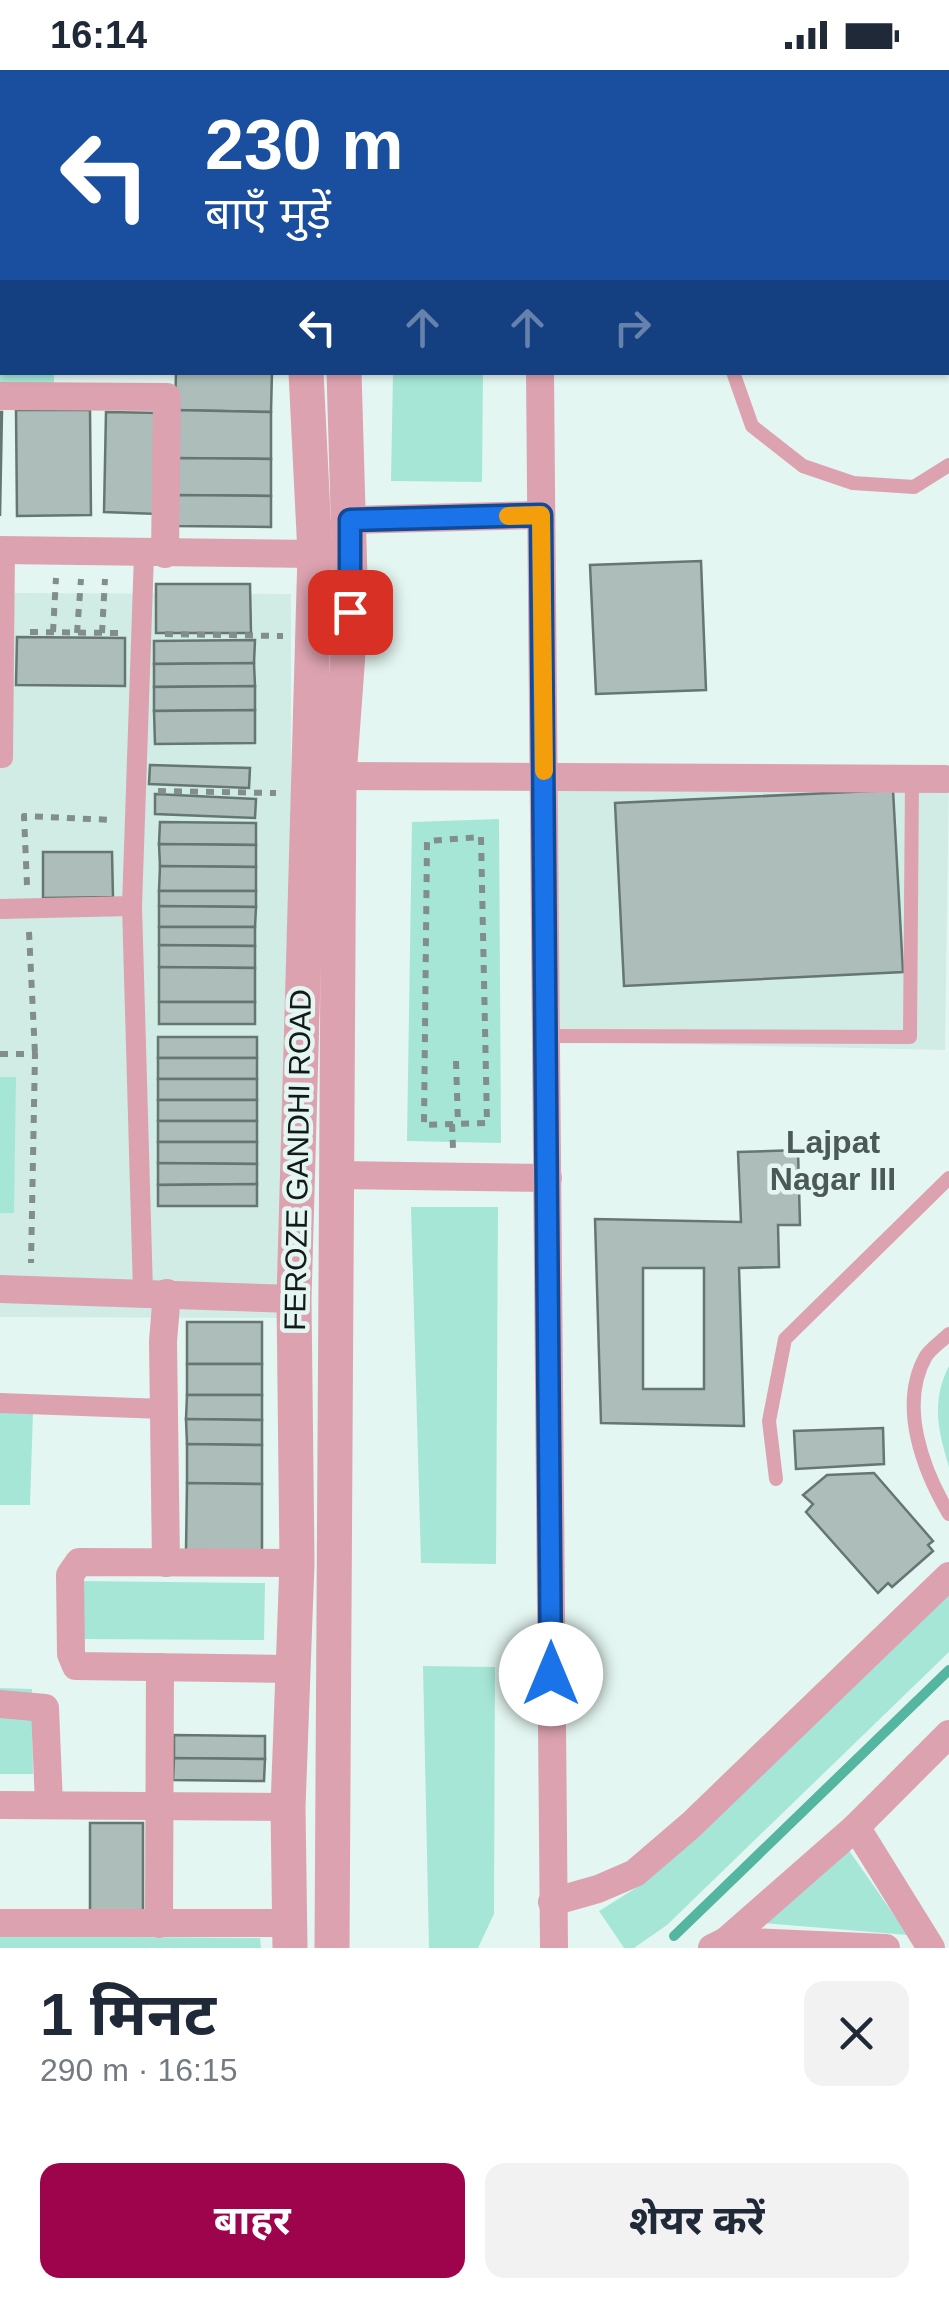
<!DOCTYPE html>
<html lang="hi">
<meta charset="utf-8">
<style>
:root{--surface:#fff;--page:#f2f2f3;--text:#1f2937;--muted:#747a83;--accent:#9e044b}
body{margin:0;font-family:Arial,"Noto Sans Devanagari",sans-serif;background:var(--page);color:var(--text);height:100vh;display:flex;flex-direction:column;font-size:38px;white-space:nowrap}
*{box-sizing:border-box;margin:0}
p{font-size:32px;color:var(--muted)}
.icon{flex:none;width:55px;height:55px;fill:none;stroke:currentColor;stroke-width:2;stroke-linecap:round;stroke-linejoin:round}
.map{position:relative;height:1878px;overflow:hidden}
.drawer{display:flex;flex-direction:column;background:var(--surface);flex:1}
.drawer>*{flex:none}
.hud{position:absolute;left:0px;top:0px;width:950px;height:305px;box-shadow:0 2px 8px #0004;background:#1a4fa0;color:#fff;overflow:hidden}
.pin{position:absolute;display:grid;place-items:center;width:85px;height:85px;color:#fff;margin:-42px;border-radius:20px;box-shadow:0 5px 15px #0006}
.me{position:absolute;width:110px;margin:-55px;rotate:0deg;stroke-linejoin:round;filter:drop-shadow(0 0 8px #0008)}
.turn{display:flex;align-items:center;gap:35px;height:210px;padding:0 40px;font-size:45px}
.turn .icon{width:130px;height:130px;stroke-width:2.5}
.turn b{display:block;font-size:70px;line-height:85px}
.lanes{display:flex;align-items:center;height:95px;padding:0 40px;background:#0003;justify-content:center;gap:50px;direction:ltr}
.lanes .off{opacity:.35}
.round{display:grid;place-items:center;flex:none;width:105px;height:105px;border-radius:20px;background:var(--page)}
.overview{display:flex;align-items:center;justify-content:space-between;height:170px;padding:0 40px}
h1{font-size:60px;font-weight:700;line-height:75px}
.primary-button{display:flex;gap:20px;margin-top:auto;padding:20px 40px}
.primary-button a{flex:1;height:115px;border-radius:20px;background:var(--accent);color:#fff;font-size:40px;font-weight:700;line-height:115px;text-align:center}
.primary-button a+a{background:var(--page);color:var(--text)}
.status{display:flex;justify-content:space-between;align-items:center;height:70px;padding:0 50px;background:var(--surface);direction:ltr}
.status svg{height:28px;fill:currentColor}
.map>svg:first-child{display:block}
</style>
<div class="status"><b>16:14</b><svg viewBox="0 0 49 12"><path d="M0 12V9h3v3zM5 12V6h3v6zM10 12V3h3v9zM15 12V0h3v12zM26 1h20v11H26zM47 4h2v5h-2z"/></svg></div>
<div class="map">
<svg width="949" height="1878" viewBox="0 0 949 1878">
<rect width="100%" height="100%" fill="#e4f6f1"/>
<g fill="#d1ece5">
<polygon points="0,523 291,524 291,1248 0,1247"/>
<polygon points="550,703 949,705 945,980 545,971"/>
</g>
<g fill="#a6e6d6">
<polygon points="0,234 2,302 54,303 54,319 0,319"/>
<polygon points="393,303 483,303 482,412 391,411"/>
<polygon points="499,749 501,1073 407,1071 412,752"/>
<polygon points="0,1007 16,1007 14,1143 0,1143"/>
<polygon points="411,1137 498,1137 496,1494 421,1493"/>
<path d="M949,1296V1397C938,1361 931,1331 949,1296Z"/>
<polygon points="33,1341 30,1435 0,1435 0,1342"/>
<polygon points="78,1511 265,1513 264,1570 79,1569"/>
<polygon points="949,1520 949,1582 667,1855 634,1878 624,1878 599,1841 639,1816"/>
<polygon points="423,1596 495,1597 494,1844 478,1878 429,1878"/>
<polygon points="0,1618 32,1619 33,1704 0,1704"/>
<polygon points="841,1769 908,1865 763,1853"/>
<polygon points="0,1866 260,1868 261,1878 0,1878"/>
</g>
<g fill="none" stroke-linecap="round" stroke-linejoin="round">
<polyline stroke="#54b6a1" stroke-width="10" points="674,1866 949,1600"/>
</g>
<g fill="#adbeba" stroke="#667671" stroke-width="2.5" fill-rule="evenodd">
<rect x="68" y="0" width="43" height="2"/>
<rect x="111" y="0" width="48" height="2"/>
<rect x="176" y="0" width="97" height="2"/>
<polygon points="932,0 949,0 949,65 948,2 928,2"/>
<polygon points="0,102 2,102 0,192"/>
<polygon points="176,302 272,302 271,342 175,340"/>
<polygon points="16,340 90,340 91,445 17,446"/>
<polygon points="175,340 271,342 271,389 175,388"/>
<polygon points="0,342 2,342 0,446"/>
<polygon points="106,342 160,343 158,444 104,442"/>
<polygon points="175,388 271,389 271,426 175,425"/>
<polygon points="175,425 271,426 271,457 174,456"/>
<polygon points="701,491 706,620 596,624 590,495"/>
<polygon points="156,514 250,514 251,563 156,563"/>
<polygon points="17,567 125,568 125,616 16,615"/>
<polygon points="255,570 254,593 154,594 154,571"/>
<polygon points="254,593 255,616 154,617 154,594"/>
<polygon points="255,616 255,640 154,641 154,617"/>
<polygon points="255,640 255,673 155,674 154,641"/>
<polygon points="150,695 250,698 249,718 149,714"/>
<polygon points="893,720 903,902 624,916 615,733"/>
<polygon points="155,724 256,729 255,748 155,744"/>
<polygon points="160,752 256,753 256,775 159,774"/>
<polygon points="159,774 256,775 256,797 160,796"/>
<polygon points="43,782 112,782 113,827 43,828"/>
<polygon points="160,796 256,797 256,821 159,821"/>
<polygon points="159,821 256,821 256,837 159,836"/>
<polygon points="159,836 256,837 255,857 159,857"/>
<polygon points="159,857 255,857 255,876 159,875"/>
<polygon points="159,875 255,876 255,898 159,897"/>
<polygon points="159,897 255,898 255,932 159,932"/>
<rect x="159" y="932" width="96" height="22"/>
<rect x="158" y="967" width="99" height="21"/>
<rect x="158" y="988" width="99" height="21"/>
<rect x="158" y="1009" width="99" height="21"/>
<rect x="158" y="1030" width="99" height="21"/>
<rect x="158" y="1051" width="99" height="21"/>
<polygon points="158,1072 257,1072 257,1094 158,1093"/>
<path d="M798,1080L800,1155H778L779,1197L739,1198L744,1356L601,1353L595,1149L741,1152L738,1082ZM643,1198H704V1319H643Z"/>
<polygon points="158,1093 257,1094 257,1114 158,1115"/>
<polygon points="257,1114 257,1136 158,1136 158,1115"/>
<rect x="187" y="1252" width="75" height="42"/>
<rect x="187" y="1294" width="75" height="31"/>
<polygon points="187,1325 262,1325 262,1350 186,1349"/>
<polygon points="186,1349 262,1350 262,1375 187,1374"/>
<polygon points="883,1358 884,1394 796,1399 794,1361"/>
<polygon points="187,1374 262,1375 262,1414 187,1413"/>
<polygon points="874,1403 933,1471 928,1475 933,1481 892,1517 888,1513 878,1523 806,1442 813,1434 803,1425 827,1405"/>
<polygon points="187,1413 262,1414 262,1482 186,1481"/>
<polygon points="174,1665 265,1666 265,1689 174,1688"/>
<polygon points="174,1688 265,1689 264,1711 173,1710"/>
<polygon points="90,1753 143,1753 143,1847 90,1846"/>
</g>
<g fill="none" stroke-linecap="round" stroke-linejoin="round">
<g stroke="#828e8b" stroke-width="6" stroke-dasharray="8 8" stroke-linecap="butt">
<polyline points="948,132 949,131"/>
<polyline points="948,209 949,208"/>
<polyline points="30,562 118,563"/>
<polyline points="53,562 56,508"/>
<polyline points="77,563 81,509"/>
<polyline points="102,563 105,509"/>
<polyline points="165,564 283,566"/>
<polyline points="158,721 276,723"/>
<polygon points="481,767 487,1053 424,1055 427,771"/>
<polyline points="27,815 24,746 113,750"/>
<polyline points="29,862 35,984"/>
<polyline points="0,984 35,984 31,1193"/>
<polyline points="456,991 458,1054"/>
<polyline points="452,1054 453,1078"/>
</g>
<g stroke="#dca2af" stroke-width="14">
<polyline points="162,0 162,2"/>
<polyline points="44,2 44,0"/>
<polyline points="736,2 736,0"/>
<polyline points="894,2 898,0"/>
<polyline points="0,69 2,69"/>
<polyline points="948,99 949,98"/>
<polyline points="948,244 949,243"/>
<polyline points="733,302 752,356 803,396 853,413 914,417 949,395"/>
<polyline points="547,966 910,967 912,709"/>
<path d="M949,1264C942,1271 931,1278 926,1286C898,1335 923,1400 949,1444"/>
<polyline points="776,1409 769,1351 785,1269 949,1108"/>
</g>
<g stroke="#dca2af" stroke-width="20">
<polyline points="0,688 3,688 5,480"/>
<polyline points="0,839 132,836"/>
<polyline points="143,1222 132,836 144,484"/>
<polyline points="0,1333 163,1339"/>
</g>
<g stroke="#dca2af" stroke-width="28">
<polyline points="537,0 537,2"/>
<polyline points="540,302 554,1878"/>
<polyline points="0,326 167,327 165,484"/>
<polyline points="350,450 541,445"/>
<polyline points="0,480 315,484"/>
<polyline points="339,706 945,709"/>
<polyline points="337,1105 548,1108"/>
<polyline points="0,1219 294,1229"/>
<polyline points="166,1493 163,1271 167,1223"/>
<polyline points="291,1599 76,1596 71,1584 70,1505 79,1492 297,1493"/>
<polyline points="0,1634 45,1638 49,1735"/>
<polyline points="0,1735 288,1737"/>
<polyline points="856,1757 931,1878"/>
<polyline points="552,1832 598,1819 635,1803 691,1755 949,1506"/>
<polyline points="0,1853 290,1853"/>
<polyline points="159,1854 160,1597"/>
<polyline points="712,1878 726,1871 856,1757 949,1664"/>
<polyline points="726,1878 726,1871 886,1878"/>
</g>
<g stroke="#dca2af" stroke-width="35">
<polyline points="301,0 301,2"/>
<polyline points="344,2 344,0"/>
<polyline points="290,1878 288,1737 297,1493 294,1229 315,484 306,302"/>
<polyline points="332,1878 339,706 351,542 344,302"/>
</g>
</g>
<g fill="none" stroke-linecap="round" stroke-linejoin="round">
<defs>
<polyline id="route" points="350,542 350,450 541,445 551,1604"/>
</defs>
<use href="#route" stroke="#114b97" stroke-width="25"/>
<use href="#route" stroke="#1a73e8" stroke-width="18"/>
<polyline stroke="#f59e0b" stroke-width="18" points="508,446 541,445 544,701"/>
</g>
<g text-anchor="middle" stroke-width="9" stroke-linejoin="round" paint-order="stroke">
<g font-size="30" fill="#141a19" stroke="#e4f6f1">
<text transform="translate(298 1090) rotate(-89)" y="10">FEROZE GANDHI ROAD</text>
</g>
<g font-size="32" font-weight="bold" fill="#4b5a56" stroke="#e4f6f1">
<text x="833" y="1083">Lajpat<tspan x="833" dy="37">Nagar III</tspan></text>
</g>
</g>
</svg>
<div class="pin" style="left:350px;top:542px;background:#d93025"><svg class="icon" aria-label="arrive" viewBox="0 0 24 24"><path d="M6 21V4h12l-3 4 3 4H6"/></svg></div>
<svg class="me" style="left:551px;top:1604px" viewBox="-20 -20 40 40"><circle r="19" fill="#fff"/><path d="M0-13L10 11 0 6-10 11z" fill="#1a73e8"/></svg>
<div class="hud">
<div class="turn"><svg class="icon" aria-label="left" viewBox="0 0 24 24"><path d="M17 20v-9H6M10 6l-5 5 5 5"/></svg><div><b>230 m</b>बाएँ मुड़ें</div></div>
<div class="lanes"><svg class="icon" aria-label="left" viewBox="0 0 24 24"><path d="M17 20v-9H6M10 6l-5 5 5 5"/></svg><svg class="icon off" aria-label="ahead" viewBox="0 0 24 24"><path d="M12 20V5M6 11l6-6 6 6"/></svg><svg class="icon off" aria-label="ahead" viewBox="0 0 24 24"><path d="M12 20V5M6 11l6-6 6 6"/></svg><svg class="icon off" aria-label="right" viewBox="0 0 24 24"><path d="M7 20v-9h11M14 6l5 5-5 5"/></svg></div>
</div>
</div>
<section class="drawer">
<div class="overview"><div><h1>1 मिनट</h1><p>290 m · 16:15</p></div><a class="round"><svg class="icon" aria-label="close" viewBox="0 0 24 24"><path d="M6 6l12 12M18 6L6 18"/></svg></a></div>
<div class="primary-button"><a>बाहर</a><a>शेयर करें</a></div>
</section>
